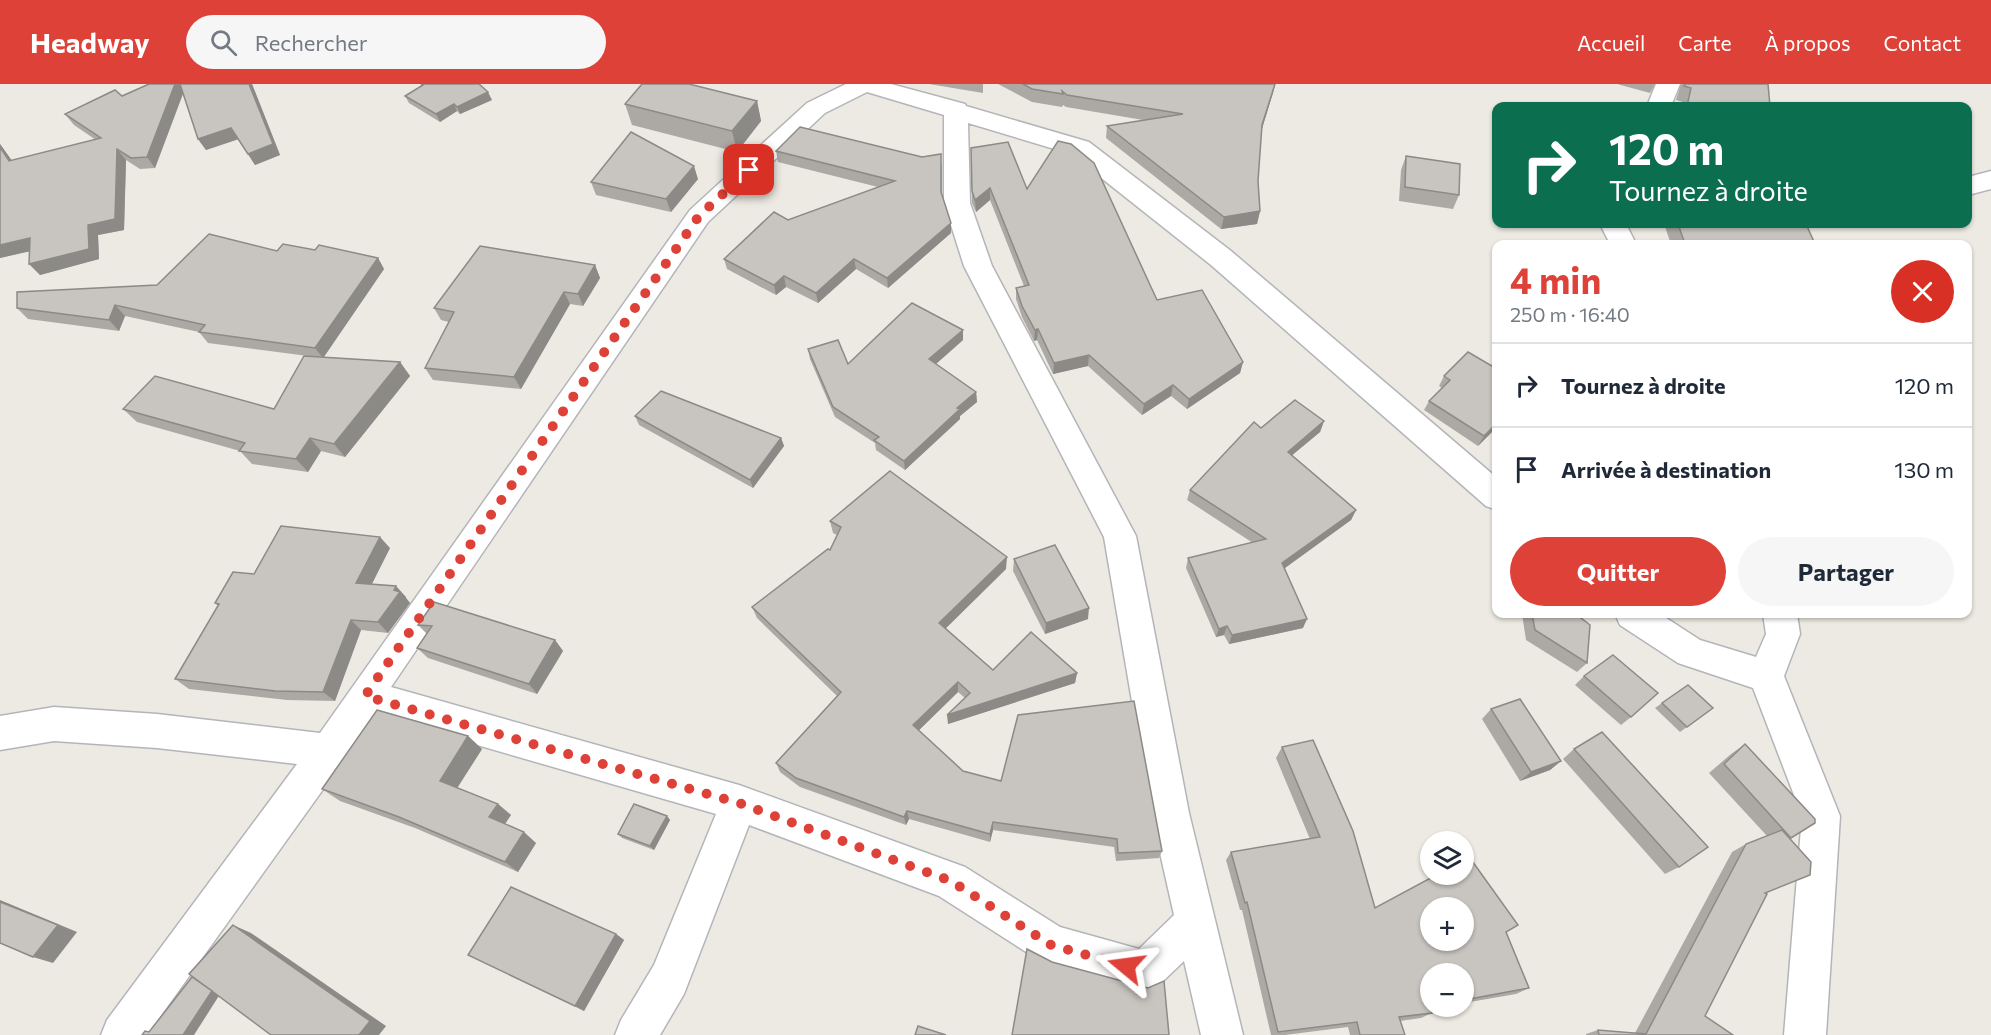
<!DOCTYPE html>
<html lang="fr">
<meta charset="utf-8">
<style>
:root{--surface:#fff;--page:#f6f6f7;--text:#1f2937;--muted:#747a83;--line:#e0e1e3;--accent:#dd4138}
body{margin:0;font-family:Commissioner,sans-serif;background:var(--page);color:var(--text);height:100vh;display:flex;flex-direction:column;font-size:22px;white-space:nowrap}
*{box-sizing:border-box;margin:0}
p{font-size:20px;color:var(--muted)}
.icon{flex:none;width:33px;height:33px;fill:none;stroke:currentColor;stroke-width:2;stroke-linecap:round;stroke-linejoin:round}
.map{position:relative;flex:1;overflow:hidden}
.side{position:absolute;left:1492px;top:156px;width:480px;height:378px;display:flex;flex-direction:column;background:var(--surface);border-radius:12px;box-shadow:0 2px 4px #0004}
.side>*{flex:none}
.banner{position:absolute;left:1492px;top:18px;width:480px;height:126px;border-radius:12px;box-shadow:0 2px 4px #0004;background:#0b6e4f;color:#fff;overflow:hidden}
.buttons{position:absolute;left:1420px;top:747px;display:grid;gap:12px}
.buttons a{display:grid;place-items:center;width:54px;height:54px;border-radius:50%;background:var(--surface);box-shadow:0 2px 4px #0004;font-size:30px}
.pin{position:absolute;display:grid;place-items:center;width:51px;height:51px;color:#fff;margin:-26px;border-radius:12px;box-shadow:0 3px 9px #0006}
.me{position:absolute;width:66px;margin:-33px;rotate:286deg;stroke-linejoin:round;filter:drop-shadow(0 0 4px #0008)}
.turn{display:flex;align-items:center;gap:21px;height:126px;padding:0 18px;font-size:27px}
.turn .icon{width:78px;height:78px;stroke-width:2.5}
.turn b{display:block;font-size:42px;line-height:51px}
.round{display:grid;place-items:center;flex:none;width:63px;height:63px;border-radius:32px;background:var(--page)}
.head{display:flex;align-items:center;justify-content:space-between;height:102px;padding:0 18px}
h1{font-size:36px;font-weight:700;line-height:45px;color:var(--accent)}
.cta{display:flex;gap:12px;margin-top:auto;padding:12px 18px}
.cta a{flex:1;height:69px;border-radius:36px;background:var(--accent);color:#fff;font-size:24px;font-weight:700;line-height:69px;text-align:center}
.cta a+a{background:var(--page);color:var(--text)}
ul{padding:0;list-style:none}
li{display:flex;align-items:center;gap:18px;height:84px;padding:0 18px;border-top:2px solid var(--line)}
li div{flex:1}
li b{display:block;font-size:22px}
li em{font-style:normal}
header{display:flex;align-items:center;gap:36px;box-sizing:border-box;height:84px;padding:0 30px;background:var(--accent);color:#fff}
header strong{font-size:28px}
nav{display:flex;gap:33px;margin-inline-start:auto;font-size:21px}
.search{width:420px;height:54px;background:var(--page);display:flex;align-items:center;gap:15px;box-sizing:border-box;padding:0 21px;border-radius:33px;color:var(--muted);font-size:22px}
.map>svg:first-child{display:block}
</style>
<header>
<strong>Headway</strong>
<div class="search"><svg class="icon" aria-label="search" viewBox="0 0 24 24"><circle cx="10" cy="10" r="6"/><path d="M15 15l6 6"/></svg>Rechercher</div>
<nav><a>Accueil</a><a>Carte</a><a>À propos</a><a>Contact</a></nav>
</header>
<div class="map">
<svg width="1991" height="951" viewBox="0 0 1991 951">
<rect width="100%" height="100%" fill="#edeae3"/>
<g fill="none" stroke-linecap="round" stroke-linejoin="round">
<defs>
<g id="minor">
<path d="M846,0H891L965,20L966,22L1089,58L1231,167L1497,394V426L1486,422L1211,181L1071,70L968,39L970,119L992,182L1136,452L1189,729L1243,951H1201L1184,877L1159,901L1145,907L1051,881L1037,875L939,812L749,741L684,910L660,951H615L621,936L654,881L716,730L373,631L342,679L147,951H101L107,936L297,680L157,664L54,657L0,666V632L54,623L157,630L320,649L690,126L807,19ZM867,8L944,31V119L964,182L1104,453L1151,729L1174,831L1139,865L1060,843L965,783L739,701L391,603L708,138L825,29Z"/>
<polygon points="1656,0 1680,0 1671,22 1647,22"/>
<polygon points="1991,87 1991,105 1968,111 1968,93"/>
<polygon points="1600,140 1626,140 1636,160 1610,160"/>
<polygon points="1615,530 1660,530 1700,556 1756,573 1766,550 1763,530 1797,530 1800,550 1784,592 1840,732 1826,951 1784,951 1802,732 1753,604 1678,579 1620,541"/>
</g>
</defs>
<use href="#minor" stroke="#b3b5b9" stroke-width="3"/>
<use href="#minor" fill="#fff" fill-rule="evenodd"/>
</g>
<g fill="#aca9a5">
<polygon points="149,0 252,0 280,71 255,81 238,55 206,66 198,55 183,10 155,84 140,85 126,76 124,146 98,151 99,175 40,191 29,167 0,174 0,60 12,77 96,56 74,41 65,30 122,12"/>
<polygon points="421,0 492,16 460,30 457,27 440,38 409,19 405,12 422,2"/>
<polygon points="929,0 983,0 983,9"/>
<polygon points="998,0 1275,0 1262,45 1258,97 1260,127 1257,140 1221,145 1106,54 1107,42 1143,36 1066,23 1063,21 1062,23 1032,18"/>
<polygon points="1617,0 1655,0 1650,9"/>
<polygon points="1681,0 1768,0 1770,22 1682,22 1683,18 1676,16"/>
<polygon points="757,17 761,37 737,68 632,41 625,20"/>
<polygon points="971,64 1027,105 1157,216 1243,278 1240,289 1187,325 1171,312 1142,331 1088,282 1053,290 1037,256 1034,257 1022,233 1016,215 1016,204 1024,202 990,116 976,128 972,119"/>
<polygon points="776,67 942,80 942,110 951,139 951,149 888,204 856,185 818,219 786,203 776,211 727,185 724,175 878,103 778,78"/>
<polygon points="1406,72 1459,111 1453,125 1399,117 1401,86"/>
<polygon points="698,95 671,128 596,111 591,98"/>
<polygon points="1664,140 1806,140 1815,160 1671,160"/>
<polygon points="315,166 378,174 384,185 324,273 400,278 410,292 345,373 321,367 308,388 252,380 240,367 137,338 123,325 274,325 308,272 208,259 199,248 125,232 119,247 28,235 17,224 157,201 277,167"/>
<polygon points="595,181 600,194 583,222 570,220 521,305 433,296 425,284 449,238 441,236 434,224"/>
<polygon points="963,256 936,280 976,308 977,318 960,332 960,335 905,386 876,366 875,359 835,333 810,275 808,265 848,280"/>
<polygon points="1497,285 1497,343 1478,362 1424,326 1429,317 1442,304 1439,302 1444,292"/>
<polygon points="635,332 781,354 784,362 753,404 639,341"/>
<polygon points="1324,337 1320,348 1292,371 1356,426 1351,436 1285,484 1303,544 1229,560 1224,551 1216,553 1186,484 1188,474 1253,459 1187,416 1190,406 1261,344"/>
<polygon points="830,437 1006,485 946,544 993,586 1077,589 1075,599 948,640 965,614 958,608 918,647 963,687 1162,767 1159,774 1116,777 1114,763 993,746 990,758 909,735 906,741 800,703 780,688 776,679 837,612 757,534 752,523 830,466 837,451 833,449"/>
<polygon points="390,464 371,500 406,513 406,514 410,519 388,549 361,546 335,617 287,616 189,605 175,595 218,522 215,519 254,490"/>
<polygon points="1014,475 1088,535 1045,550 1013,487"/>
<polygon points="1522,530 1576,530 1587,579 1577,588 1526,556"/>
<polygon points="418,541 555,556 563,567 537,610 428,574 417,564 427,550"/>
<polygon points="1584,592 1631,633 1621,641 1575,601"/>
<polygon points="1662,619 1713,624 1680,648 1655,624"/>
<polygon points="1491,625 1561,677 1550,686 1520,697 1482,635"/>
<polygon points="468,652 482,665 457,704 498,720 511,731 505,740 536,759 518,788 415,744 340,717 322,705"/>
<polygon points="1745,660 1815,739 1790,754 1810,791 1766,809 1705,932 1733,951 1586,951 1586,950 1598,946 1635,949 1732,768 1746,760 1767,752 1709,689 1731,670"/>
<polygon points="1282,663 1375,824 1506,848 1529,904 1516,910 1464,919 1464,890 1431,922 1448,922 1431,926 1432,929 1421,934 1400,937 1405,951 1350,951 1348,943 1285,951 1271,951 1242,826 1240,826 1226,776 1231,768 1310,755 1276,674"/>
<polygon points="1574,665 1679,783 1665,790 1563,675"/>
<polygon points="667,732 670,736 654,766 622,754 618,750"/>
<polygon points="616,850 624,856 584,927 468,871"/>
</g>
<g fill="#8c8a86">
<polygon points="175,0 182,0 185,4 155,84 147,73"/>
<polygon points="249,0 252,0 280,71 255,81 248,70"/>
<polygon points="1275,0 1273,9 1259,54 1262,41"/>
<polygon points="488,8 492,16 460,30 457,23"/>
<polygon points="757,17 761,37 737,68 732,47"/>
<polygon points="454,20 457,27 440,38 436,30"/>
<polygon points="231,44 239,55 206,66 198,55"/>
<polygon points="0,60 20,88 9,77 0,63"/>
<polygon points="117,65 126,76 124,146 98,151 99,175 40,191 29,180 88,141"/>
<polygon points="694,82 698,95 671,128 666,115"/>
<polygon points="990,104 990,116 976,128 975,116"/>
<polygon points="1260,127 1257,140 1221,145 1224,133"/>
<polygon points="951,139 951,149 888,204 887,194"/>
<polygon points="30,154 40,165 0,174 0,161"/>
<polygon points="378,174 384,185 323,274 315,264"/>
<polygon points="854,175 856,185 818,219 816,209"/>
<polygon points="595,181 600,194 583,222 578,210"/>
<polygon points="784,192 786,203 776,211 774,201"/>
<polygon points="564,208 570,220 521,305 514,293"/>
<polygon points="115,221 125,232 119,247 109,236"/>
<polygon points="1038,245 1037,256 1034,257 1035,246"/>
<polygon points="963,246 963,256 929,286 929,275"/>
<polygon points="1089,271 1088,282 1053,290 1054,279"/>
<polygon points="400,278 410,292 345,373 334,360"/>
<polygon points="1243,278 1240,289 1187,325 1189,315"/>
<polygon points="1173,301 1171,312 1142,331 1144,320"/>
<polygon points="976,308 977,318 960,332 960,335 905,386 904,377 957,324"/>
<polygon points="1324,337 1320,348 1284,378 1288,368"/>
<polygon points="1497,339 1497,343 1478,362 1484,352"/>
<polygon points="310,354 321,367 308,388 296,375"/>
<polygon points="781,354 784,362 753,404 750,396"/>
<polygon points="1356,426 1351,436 1278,489 1282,479"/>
<polygon points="380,453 390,464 367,510 356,499"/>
<polygon points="1007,473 1006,485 940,550 939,539"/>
<polygon points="396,502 406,513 406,514 410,519 388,549 378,538"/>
<polygon points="1089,524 1088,535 1045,550 1046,539"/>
<polygon points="1307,535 1303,544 1229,560 1232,551"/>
<polygon points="351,536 361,546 335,617 323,608"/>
<polygon points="1227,542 1224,551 1216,553 1219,545"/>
<polygon points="555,556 563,567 537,610 529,600"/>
<polygon points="1077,589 1075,599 948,640 947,631"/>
<polygon points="958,598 958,608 914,651 913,641"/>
<polygon points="468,652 482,665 454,709 440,697"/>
<polygon points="1561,677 1550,686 1520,697 1531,688"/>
<polygon points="498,720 511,731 502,744 489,733"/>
<polygon points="907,727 909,735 906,741 904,733"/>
<polygon points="667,732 670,736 654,766 650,762"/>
<polygon points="993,738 993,746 990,758 990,750"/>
<polygon points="524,748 536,759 518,788 505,778"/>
<polygon points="0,816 77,848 53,879 33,873 0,818"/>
<polygon points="233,841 251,849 386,942 379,951 359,951"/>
<polygon points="616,850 624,856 584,927 575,922"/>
<polygon points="213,904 222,907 194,951 183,951"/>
</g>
<g fill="#c8c5c0" stroke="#8c8a86" stroke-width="1.5" fill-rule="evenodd">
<polygon points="149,0 175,0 147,73 131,74 117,65 115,135 88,141 89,165 29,180 30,154 0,161 0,63 9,77 101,54 65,30 115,6 122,12"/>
<polygon points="180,0 249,0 273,60 248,70 231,44 198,55"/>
<polygon points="421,0 479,0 488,8 457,23 454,20 436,30 405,12 423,1"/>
<polygon points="642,0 689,0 757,17 732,47 625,20"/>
<polygon points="1023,0 1275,0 1262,41 1258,97 1260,127 1224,133 1107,42 1183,30 1067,11 1062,7 1063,10 1032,5"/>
<polygon points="1685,0 1768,0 1770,22 1687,22 1691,4 1684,2"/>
<polygon points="800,43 922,73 941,70 941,108 951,139 887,194 854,175 816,209 784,192 774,201 724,175 774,128 788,136 895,97 776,67"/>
<polygon points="631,48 694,82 666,115 591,98"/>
<polygon points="1058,57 1071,60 1094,79 1157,216 1202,206 1243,278 1189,315 1173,301 1144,320 1089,271 1054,279 1038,245 1035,246 1022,222 1016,204 1029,201 990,104 975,116 972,107 971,64 1008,58 1027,105"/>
<polygon points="1406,72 1460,80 1459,111 1405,103"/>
<polygon points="1678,140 1806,140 1815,160 1685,160"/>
<polygon points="209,150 277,167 283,160 315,166 319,161 378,174 315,264 199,248 205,241 115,221 109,236 17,224 17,208 157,201"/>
<polygon points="480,162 595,181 578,210 564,208 514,293 425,284 454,228 434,224"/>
<polygon points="912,219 963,246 929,275 976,308 957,324 960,325 904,377 874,356 879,353 833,323 808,265 838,256 848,280"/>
<polygon points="1468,268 1497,285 1497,339 1484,352 1429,317 1450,296 1444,292"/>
<polygon points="304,272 400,278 334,360 310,354 296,375 239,367 245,359 123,325 155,292 274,325"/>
<polygon points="661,307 781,354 750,396 635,332"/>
<polygon points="1295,316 1324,337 1288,368 1356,426 1282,479 1307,535 1232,551 1227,542 1219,545 1188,474 1266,455 1190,406 1254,338 1261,344"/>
<polygon points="890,387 1007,473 939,539 993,586 1031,548 1077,589 947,631 970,609 958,598 913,641 963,687 1001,697 1018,631 1134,617 1162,767 1118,769 1117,755 993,738 990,750 907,727 904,733 796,694 776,679 841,608 752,523 828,465 830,466 841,443 830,437"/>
<polygon points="281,442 380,453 356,499 396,502 394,506 400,508 378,538 351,536 323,608 275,607 175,595 219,520 215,519 233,488 254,490"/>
<polygon points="1055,461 1089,524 1046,539 1014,475"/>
<polygon points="434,518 555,556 529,600 417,564 432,542 418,541"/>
<polygon points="1532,530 1576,530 1590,541 1587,579 1535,546"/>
<polygon points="1613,571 1658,609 1631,633 1584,592"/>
<polygon points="1688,601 1713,624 1687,643 1662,619"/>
<polygon points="1520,615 1561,677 1531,688 1491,625"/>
<polygon points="377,626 468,652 440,697 498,720 489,733 524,748 505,778 399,733 322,705"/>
<polygon points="1602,648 1708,763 1679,783 1574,665"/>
<path d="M1313,656L1353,747L1375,824L1438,790H1464V777L1470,774L1518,841L1506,848L1529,904L1464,916V890H1431V922H1430L1432,929L1399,933L1405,951H1360L1357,938L1278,948L1247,818L1245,819L1231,768L1320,753L1282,663ZM1431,824H1464V856H1431Z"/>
<polygon points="1745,660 1815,735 1815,739 1791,754 1724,680"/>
<polygon points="634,720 667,732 650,762 618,750"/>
<polygon points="1782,746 1811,778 1810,791 1765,809 1767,810 1705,932 1733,951 1599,951 1598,946 1646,950 1746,760"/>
<polygon points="511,803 616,850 575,922 468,871"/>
<polygon points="0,818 58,841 33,873 0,859"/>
<polygon points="233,841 370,937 359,951 271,951 189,890"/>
<polygon points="1027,865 1052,878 1148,904 1164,897 1169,951 1012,951"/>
<polygon points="192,893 212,907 183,951 142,951 145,947 149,948"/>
<polygon points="918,942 946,951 915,951"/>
</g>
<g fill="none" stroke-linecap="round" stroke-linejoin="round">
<polyline stroke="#dd4138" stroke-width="10" stroke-dasharray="0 18" points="749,86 699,132 365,612 739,719 951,797 1051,861 1126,882"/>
</g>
</svg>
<div class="buttons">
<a><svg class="icon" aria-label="layers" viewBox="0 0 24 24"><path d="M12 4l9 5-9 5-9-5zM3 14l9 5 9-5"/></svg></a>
<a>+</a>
<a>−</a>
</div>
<div class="pin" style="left:749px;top:86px;background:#d93025"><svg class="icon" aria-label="arrive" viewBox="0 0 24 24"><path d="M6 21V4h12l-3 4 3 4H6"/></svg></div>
<svg class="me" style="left:1126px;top:882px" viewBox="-20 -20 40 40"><path d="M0-17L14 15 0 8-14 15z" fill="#dd4138" stroke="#fff" stroke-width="4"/></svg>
<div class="banner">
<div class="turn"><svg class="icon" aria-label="right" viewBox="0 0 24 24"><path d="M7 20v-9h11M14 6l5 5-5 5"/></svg><div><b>120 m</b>Tournez à droite</div></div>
</div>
<section class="side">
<div class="head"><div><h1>4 min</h1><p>250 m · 16:40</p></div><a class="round" style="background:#d93025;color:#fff"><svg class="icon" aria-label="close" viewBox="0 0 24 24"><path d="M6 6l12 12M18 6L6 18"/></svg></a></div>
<ul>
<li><svg class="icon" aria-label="right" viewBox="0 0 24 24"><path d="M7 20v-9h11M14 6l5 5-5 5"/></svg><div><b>Tournez à droite</b></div><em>120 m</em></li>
<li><svg class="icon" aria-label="arrive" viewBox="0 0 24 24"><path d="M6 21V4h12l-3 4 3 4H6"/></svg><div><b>Arrivée à destination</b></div><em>130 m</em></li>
</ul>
<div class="cta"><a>Quitter</a><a>Partager</a></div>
</section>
</div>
